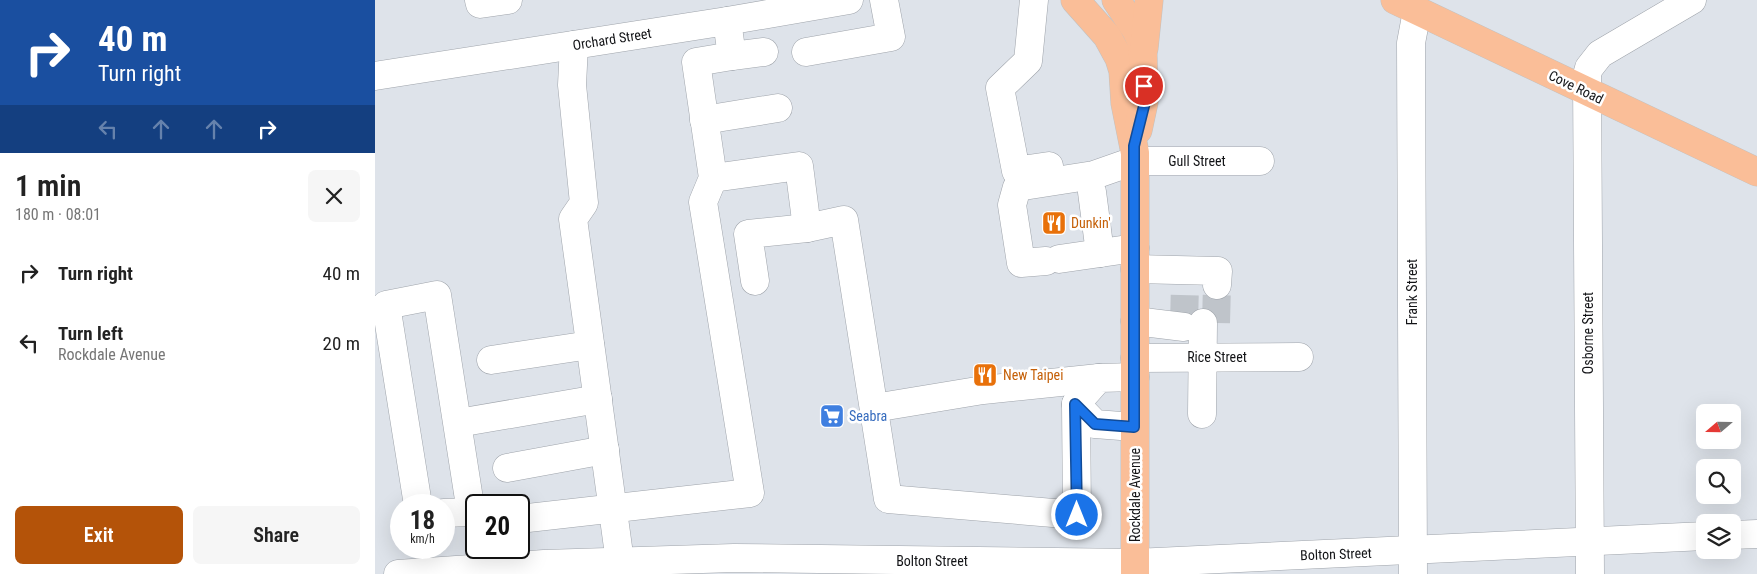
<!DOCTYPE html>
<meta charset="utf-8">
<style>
:root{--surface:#fff;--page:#f6f6f6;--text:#222;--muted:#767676;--accent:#b45309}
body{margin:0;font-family:"Roboto Condensed",sans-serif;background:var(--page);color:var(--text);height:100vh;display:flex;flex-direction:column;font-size:19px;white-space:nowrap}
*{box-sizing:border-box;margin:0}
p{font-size:16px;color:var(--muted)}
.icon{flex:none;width:28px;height:28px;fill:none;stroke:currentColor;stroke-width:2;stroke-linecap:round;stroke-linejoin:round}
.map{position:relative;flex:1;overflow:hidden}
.details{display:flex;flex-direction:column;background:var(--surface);width:375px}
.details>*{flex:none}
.hud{background:#1a4fa0;color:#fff;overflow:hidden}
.needle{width:32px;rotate:250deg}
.controls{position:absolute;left:1321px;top:404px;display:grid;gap:10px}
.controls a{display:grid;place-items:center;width:45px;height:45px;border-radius:8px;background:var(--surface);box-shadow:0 5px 20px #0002;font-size:25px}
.speed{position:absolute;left:15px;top:494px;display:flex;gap:10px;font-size:25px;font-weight:700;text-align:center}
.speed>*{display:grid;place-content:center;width:65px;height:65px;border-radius:50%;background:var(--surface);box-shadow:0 5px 20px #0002;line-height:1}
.speed small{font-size:12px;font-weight:400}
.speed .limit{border:2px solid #111;border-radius:8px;background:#fff;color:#111}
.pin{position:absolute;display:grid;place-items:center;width:42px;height:42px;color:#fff;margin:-21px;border:2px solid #fff;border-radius:50%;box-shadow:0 1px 5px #0007}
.me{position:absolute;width:55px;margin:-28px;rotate:0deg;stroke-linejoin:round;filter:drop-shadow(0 0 4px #0008)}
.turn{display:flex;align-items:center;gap:18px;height:105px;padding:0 15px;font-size:22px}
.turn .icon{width:65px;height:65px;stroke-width:2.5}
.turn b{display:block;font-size:35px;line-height:42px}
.lanes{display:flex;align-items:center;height:48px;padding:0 15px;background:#0003;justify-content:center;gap:25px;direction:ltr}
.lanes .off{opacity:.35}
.round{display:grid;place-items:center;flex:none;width:52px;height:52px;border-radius:8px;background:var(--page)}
.headline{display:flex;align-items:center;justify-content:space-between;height:85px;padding:0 15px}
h1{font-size:30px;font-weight:600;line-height:38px}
.button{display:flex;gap:10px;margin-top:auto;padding:10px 15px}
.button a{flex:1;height:58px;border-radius:8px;background:var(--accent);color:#fff;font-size:20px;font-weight:600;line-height:58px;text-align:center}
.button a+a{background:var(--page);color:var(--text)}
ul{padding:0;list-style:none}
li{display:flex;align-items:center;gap:15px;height:70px;padding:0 15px}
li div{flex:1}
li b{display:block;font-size:19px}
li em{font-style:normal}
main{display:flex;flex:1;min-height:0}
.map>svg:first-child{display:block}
</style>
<main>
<section class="details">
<div class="hud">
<div class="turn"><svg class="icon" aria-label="right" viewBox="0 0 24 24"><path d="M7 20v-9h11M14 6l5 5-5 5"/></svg><div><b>40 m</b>Turn right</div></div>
<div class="lanes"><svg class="icon off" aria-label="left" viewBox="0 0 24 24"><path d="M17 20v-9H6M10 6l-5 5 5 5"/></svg><svg class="icon off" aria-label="ahead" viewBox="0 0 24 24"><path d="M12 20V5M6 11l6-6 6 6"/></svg><svg class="icon off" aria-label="ahead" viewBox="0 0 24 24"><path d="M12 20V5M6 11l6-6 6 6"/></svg><svg class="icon" aria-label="right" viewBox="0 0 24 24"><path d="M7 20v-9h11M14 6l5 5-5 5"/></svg></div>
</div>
<div class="headline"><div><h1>1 min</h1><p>180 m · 08:01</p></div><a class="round"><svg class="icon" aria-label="close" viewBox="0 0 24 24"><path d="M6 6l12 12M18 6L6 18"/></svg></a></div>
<ul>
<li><svg class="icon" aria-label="right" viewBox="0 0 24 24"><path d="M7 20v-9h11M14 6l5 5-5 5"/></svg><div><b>Turn right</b></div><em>40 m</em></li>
<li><svg class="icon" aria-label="left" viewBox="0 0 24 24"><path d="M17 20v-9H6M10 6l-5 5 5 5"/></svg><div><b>Turn left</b><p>Rockdale Avenue</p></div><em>20 m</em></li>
</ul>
<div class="button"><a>Exit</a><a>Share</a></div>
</section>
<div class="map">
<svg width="1382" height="574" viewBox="0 0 1382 574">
<rect width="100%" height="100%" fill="#dee3ea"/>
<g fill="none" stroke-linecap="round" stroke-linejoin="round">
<g stroke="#bfc4ca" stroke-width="28" stroke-dasharray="28 14" stroke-linecap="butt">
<polyline points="809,323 810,285"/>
<polyline points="841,323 842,285"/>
</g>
<defs>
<g id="minor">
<polyline points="104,0 105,4 133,0"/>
<polyline points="659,0 653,61 625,88 641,171 674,166"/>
<polyline points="199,45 197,85 209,203 198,219 245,562"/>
<polyline points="431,52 516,37 509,0"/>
<polyline points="357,56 389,52"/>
<polyline points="0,76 352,21 474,0"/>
<polyline points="329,120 403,108"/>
<polyline points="338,178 424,166 432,228 469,220 513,499 702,515 701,404 724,378 760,377"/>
<polyline points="717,192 725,253"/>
<polyline points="684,259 760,248"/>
<polyline points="671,261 646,263 637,205 642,187 719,175 759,161 885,161"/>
<polyline points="760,269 843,271 842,285"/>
<polyline points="380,281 373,234 432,228"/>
<polyline points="760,321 809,327"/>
<polyline points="760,358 924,357"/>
<polyline points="116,360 215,345"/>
<polyline points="701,404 720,424 759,427"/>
<polyline points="499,408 608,390 724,378"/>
<polyline points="827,414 828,323"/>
<polyline points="83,423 223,399"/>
<polyline points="132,468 230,450"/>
<polyline points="43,505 11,305 62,295 96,512 69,513"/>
<polyline points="144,519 375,493 328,202 338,178 321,62 357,56 352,21"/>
<polyline points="1358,535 1382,534"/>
<polyline points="23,574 169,564 359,558 760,563 1330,536"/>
<polyline points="1038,574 1036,43 1042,11"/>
<polyline points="1215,574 1212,75 1214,68 1225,54 1317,0"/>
</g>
<g id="major">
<polyline points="700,0 732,36 744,58 748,71 750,103 760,153 760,574"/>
<polyline points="741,0 761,30 766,41 768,55 769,102 763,130"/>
<polyline points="1020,0 1382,172"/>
<polyline points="769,48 774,0"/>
</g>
</defs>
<use href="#minor" stroke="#9fa4ab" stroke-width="29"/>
<use href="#major" stroke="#c1c2c2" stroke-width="29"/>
<use href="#minor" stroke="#fff" stroke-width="28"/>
<use href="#major" stroke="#fabe98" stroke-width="28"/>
</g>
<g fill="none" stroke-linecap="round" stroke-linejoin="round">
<defs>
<polyline id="route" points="702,515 700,404 720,424 759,427 759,146 770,102 769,86"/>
</defs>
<use href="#route" stroke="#114b97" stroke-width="12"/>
<use href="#route" stroke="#1a73e8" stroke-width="9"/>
</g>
<defs>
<symbol id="restaurant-square" viewBox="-11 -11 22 22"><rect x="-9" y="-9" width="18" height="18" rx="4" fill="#e8710a" stroke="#fff"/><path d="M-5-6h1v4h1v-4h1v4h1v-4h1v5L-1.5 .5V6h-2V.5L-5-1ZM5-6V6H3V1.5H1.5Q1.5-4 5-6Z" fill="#fff"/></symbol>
<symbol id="supermarket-square" viewBox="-11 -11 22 22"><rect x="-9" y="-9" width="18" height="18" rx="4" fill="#3f7fe0" stroke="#fff"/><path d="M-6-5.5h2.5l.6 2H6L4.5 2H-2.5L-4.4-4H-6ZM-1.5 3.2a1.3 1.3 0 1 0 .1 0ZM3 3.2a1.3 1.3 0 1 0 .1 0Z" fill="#fff"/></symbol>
</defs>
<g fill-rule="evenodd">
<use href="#restaurant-square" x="665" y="209" width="28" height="28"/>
<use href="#restaurant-square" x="596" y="361" width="28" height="28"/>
<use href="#supermarket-square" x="443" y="402" width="28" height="28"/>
</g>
<g text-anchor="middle" stroke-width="5" stroke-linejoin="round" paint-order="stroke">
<g font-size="14" fill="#121316" stroke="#fff">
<text transform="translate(237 39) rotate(-9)" y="5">Orchard Street</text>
<text transform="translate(1201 87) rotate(26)" y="5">Cove Road</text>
<text x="822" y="166">Gull Street</text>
<text transform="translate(1037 292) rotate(-90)" y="5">Frank Street</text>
<text transform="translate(1213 333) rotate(-90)" y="5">Osborne Street</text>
<text x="842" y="362">Rice Street</text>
<text transform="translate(760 495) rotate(-90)" y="5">Rockdale Avenue</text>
<text transform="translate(961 554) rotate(-2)" y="5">Bolton Street</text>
<text x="557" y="566">Bolton Street</text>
</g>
<g font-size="14" fill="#c56008" stroke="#fff" text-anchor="start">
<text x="696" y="228">Dunkin'</text>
<text x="628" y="380">New Taipei</text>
</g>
<g font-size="14" fill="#366cbe" stroke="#fff" text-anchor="start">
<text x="474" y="421">Seabra</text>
</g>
</g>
</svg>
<div class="controls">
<a><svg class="needle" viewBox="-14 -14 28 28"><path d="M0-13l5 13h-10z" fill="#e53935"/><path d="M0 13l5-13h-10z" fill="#767676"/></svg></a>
<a><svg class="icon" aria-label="search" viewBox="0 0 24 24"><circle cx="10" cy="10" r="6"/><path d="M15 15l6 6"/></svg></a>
<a><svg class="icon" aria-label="layers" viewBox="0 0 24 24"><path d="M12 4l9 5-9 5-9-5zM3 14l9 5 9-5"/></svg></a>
</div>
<div class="speed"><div>18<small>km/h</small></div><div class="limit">20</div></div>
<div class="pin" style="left:769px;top:86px;background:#d93025"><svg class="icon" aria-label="arrive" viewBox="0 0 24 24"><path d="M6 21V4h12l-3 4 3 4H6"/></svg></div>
<svg class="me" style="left:702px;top:515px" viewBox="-20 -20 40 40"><circle r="17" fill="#1a73e8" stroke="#fff" stroke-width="3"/><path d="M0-11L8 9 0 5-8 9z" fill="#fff"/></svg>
</div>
</main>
